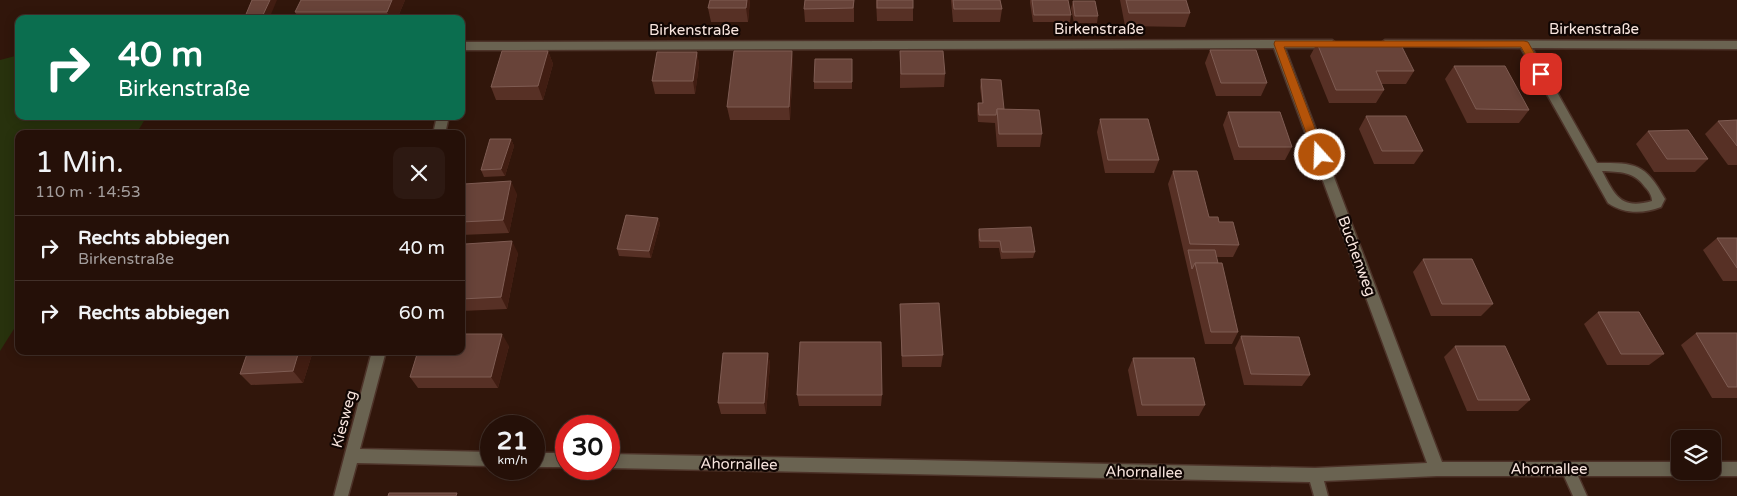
<!DOCTYPE html>
<html lang="de">
<meta charset="utf-8">
<style>
:root{--surface:#251008;--page:#2d1912;--text:#f1f3f6;--muted:#a39d9c;--line:#423029}
body{margin:0;font-family:"Varela Round",sans-serif;background:var(--page);color:var(--text);height:100vh;display:flex;flex-direction:column;font-size:19px;white-space:nowrap}
*{box-sizing:border-box;margin:0}
p{font-size:16px;color:var(--muted)}
.icon{flex:none;width:28px;height:28px;fill:none;stroke:currentColor;stroke-width:2;stroke-linecap:round;stroke-linejoin:round}
.map{position:relative;flex:1;overflow:hidden}
.details{position:absolute;left:15px;top:130px;width:450px;height:225px;display:flex;flex-direction:column;background:var(--surface);border-radius:10px;box-shadow:0 2px 12px #0003,0 0 0 1px var(--line)}
.details>*{flex:none}
.banner{position:absolute;left:15px;top:15px;width:450px;height:105px;border-radius:10px;box-shadow:0 2px 12px #0003,0 0 0 1px var(--line);background:#0b6e4f;color:#fff;overflow:hidden}
.tools{position:absolute;left:1671px;top:430px;display:grid;gap:10px}
.tools a{display:grid;place-items:center;width:50px;height:50px;border-radius:10px;background:var(--surface);box-shadow:0 2px 12px #0003,0 0 0 1px var(--line);font-size:25px}
.speed{position:absolute;left:480px;top:415px;display:flex;gap:10px;font-size:25px;font-weight:700;text-align:center}
.speed>*{display:grid;place-content:center;width:65px;height:65px;border-radius:50%;background:var(--surface);box-shadow:0 2px 12px #0003,0 0 0 1px var(--line);line-height:1}
.speed small{font-size:12px;font-weight:400}
.speed .limit{border:8px solid #d22;background:#fff;color:#111}
.pin{position:absolute;display:grid;place-items:center;width:42px;height:42px;color:#fff;margin:-21px;border-radius:10px;box-shadow:0 2px 8px #0006}
.me{position:absolute;width:55px;margin:-28px;rotate:340deg;stroke-linejoin:round;filter:drop-shadow(0 0 4px #0008)}
.turn{display:flex;align-items:center;gap:18px;height:105px;padding:0 20px;font-size:22px}
.turn .icon{width:65px;height:65px;stroke-width:2.5}
.turn b{display:block;font-size:35px;line-height:42px}
.round{display:grid;place-items:center;flex:none;width:52px;height:52px;border-radius:10px;background:var(--page)}
.headline{display:flex;align-items:center;justify-content:space-between;height:85px;padding:0 20px}
h1{font-size:30px;font-weight:600;line-height:38px}
ul{padding:0;list-style:none}
li{display:flex;align-items:center;gap:15px;height:65px;padding:0 20px;border-top:1px solid var(--line)}
li div{flex:1}
li b{display:block;font-size:19px}
li em{font-style:normal}
.map>svg:first-child{display:block}
</style>
<div class="map">
<svg width="1737" height="496" viewBox="0 0 1737 496">
<rect width="100%" height="100%" fill="#31160b"/>
<polygon fill="#28320d" points="19,55 19,116 147,116 136,134 19,134 19,321 0,351 0,60"/>
<g fill="none" stroke-linecap="round" stroke-linejoin="round">
<defs>
<g id="minor">
<polygon points="1278,40 1332,40 1337,44 1332,48 1285,48 1442,462 1680,462 1680,471 1686,471 1685,474 1680,476 1578,476 1587,496 1573,496 1564,476 1437,476 1324,481 1328,496 1314,496 1310,482 609,468 609,454 1315,468 1427,463 1274,48 461,50 461,42"/>
<path d="M1385,40L1737,41V49L1532,48L1597,163C1636,163 1645,163 1665,199L1661,207C1643,214 1624,214 1608,203L1521,48L1381,46L1380,44ZM1602,171C1620,172 1634,171 1645,187C1649,191 1652,196 1652,201C1620,210 1615,195 1602,171Z"/>
<polygon points="437,116 449,116 445,134 433,134"/>
<polygon points="372,351 386,351 360,449 491,452 491,466 357,463 348,496 334,496"/>
<rect x="534" y="453" width="32" height="14"/>
<polygon points="1712,462 1737,462 1737,476 1712,476 1707,474 1706,471 1712,471"/>
</g>
</defs>
<use href="#minor" stroke="#4d3329" stroke-width="3"/>
<use href="#minor" fill="#6a6351" fill-rule="evenodd"/>
</g>
<g fill="#573025">
<polygon points="405,0 397,19 299,19 295,12"/>
<polygon points="710,0 750,0 748,22 711,22 708,8"/>
<polygon points="854,0 854,22 805,22 804,9"/>
<polygon points="876,0 913,0 913,21 877,21"/>
<polygon points="951,0 1000,0 1002,9 1000,22 953,22"/>
<polygon points="1030,0 1068,0 1071,15 1070,22 1033,22 1030,3"/>
<polygon points="1120,0 1186,0 1190,13 1185,27 1125,26"/>
<polygon points="1073,1 1098,16 1097,23 1074,23 1071,8"/>
<polygon points="1317,43 1414,71 1406,84 1381,84 1384,90 1376,103 1329,103 1310,56"/>
<polygon points="1210,50 1267,83 1261,96 1216,96 1205,63"/>
<polygon points="548,51 553,64 543,100 496,100 491,87"/>
<polygon points="792,51 793,64 790,120 730,120 727,107"/>
<polygon points="900,51 945,74 944,87 900,88"/>
<polygon points="697,52 699,65 695,94 655,94 652,81"/>
<polygon points="852,59 852,89 814,89 814,82"/>
<polygon points="1454,66 1529,110 1519,123 1467,123 1445,79"/>
<polygon points="981,79 1004,109 1042,134 1040,147 997,147 995,123 978,122 977,110 978,103 982,103 980,87"/>
<polygon points="1228,112 1292,147 1285,160 1234,160 1223,125"/>
<polygon points="1366,116 1423,151 1414,164 1374,164 1359,129"/>
<polygon points="1100,119 1159,160 1154,173 1105,173 1097,132"/>
<polygon points="1737,120 1737,165 1728,165 1705,134 1718,121"/>
<polygon points="1648,131 1708,159 1695,172 1654,172 1636,144"/>
<polygon points="511,139 514,146 505,176 484,177 481,170"/>
<polygon points="1173,171 1209,217 1219,222 1239,245 1233,257 1216,257 1238,332 1232,344 1205,344 1168,184"/>
<polygon points="461,193 517,194 509,233 461,235"/>
<polygon points="658,218 660,224 651,258 619,256 617,249"/>
<polygon points="979,229 1035,252 1033,258 1001,259 999,248 979,248 978,235"/>
<polygon points="1717,238 1737,238 1737,281 1723,281 1703,250"/>
<polygon points="518,253 507,309 461,311 461,261"/>
<polygon points="1423,259 1493,304 1481,316 1431,316 1413,272"/>
<polygon points="900,304 943,355 941,367 902,367 900,316"/>
<polygon points="1598,312 1664,354 1649,365 1607,365 1584,324"/>
<polygon points="1696,333 1737,333 1737,398 1712,398 1681,345"/>
<polygon points="1241,336 1310,375 1302,386 1244,385 1235,348"/>
<polygon points="509,346 498,388 418,388 410,377"/>
<polygon points="1455,346 1530,400 1518,411 1467,411 1444,357"/>
<polygon points="248,351 313,351 303,383 251,385 240,374"/>
<polygon points="768,353 770,364 766,414 721,414 718,403"/>
<polygon points="1133,358 1205,405 1199,416 1137,416 1128,370"/>
<polygon points="797,395 882,395 881,406 799,406"/>
</g>
<g fill="#411d12">
<polygon points="270,0 277,0 269,19 263,19 262,17"/>
<polygon points="392,0 405,0 397,19 390,19 387,12"/>
<polygon points="747,0 750,0 748,22 746,8"/>
<polygon points="548,51 553,64 543,100 538,86"/>
<polygon points="792,51 793,64 790,120 789,107"/>
<polygon points="697,52 699,65 695,94 693,81"/>
<polygon points="511,139 514,146 505,176 501,169"/>
<polygon points="511,181 517,194 509,233 503,220"/>
<polygon points="658,218 660,224 651,258 649,251"/>
<polygon points="512,241 518,253 507,309 501,297"/>
<polygon points="502,334 509,346 498,388 491,377"/>
<polygon points="299,351 313,351 303,383 293,371"/>
<polygon points="768,353 770,364 766,414 764,403"/>
</g>
<g fill="#684339" stroke="#7f5c53">
<polygon points="252,0 270,0 262,17 244,19"/>
<polygon points="301,0 392,0 387,12 295,12"/>
<polygon points="710,0 747,0 746,8 708,8"/>
<polygon points="805,0 854,0 853,8 804,9"/>
<rect x="877" y="0" width="36" height="8"/>
<polygon points="953,0 1000,0 1002,9 954,9"/>
<polygon points="1032,0 1068,0 1071,15 1034,15"/>
<polygon points="1126,0 1186,0 1190,13 1129,13"/>
<polygon points="1073,1 1095,1 1098,16 1075,16"/>
<polygon points="1317,43 1400,43 1414,71 1376,71 1384,90 1336,90"/>
<polygon points="1210,50 1256,50 1267,83 1221,83"/>
<polygon points="502,51 548,51 538,86 491,87"/>
<polygon points="734,51 792,51 789,107 727,107"/>
<polygon points="900,51 943,51 945,74 901,74"/>
<polygon points="657,52 697,52 693,81 652,81"/>
<polygon points="815,59 852,59 852,82 814,82"/>
<polygon points="1454,66 1505,66 1529,110 1476,109"/>
<polygon points="981,79 1001,80 1004,109 997,109 996,115 979,115 978,103 983,103"/>
<polygon points="997,109 1039,110 1042,134 999,134"/>
<polygon points="1228,112 1280,112 1292,147 1239,147"/>
<polygon points="1366,116 1406,116 1423,151 1382,151"/>
<polygon points="1100,119 1148,119 1159,160 1108,160"/>
<polygon points="1737,120 1737,146 1718,121"/>
<polygon points="1688,130 1708,159 1667,159 1648,131"/>
<polygon points="490,139 511,139 501,169 481,170"/>
<polygon points="1173,171 1197,171 1209,217 1218,217 1219,222 1233,222 1239,245 1190,244"/>
<polygon points="511,181 503,220 461,222 461,193 464,184"/>
<polygon points="626,215 658,218 649,251 617,249"/>
<polygon points="1031,227 1035,252 1002,252 1000,241 980,241 979,229"/>
<polygon points="1717,238 1737,238 1737,268"/>
<polygon points="512,241 501,297 461,299 461,261 465,244"/>
<polygon points="1188,250 1215,250 1218,263 1195,263 1192,269"/>
<polygon points="1423,259 1472,259 1493,304 1442,304"/>
<polygon points="1195,263 1222,263 1238,332 1211,332"/>
<polygon points="939,303 943,355 902,356 900,304"/>
<polygon points="1598,312 1639,312 1664,354 1621,354"/>
<polygon points="1696,333 1737,333 1737,387 1728,387"/>
<polygon points="461,334 502,334 491,377 410,377 418,351 461,351"/>
<polygon points="1241,336 1299,337 1310,375 1251,374"/>
<polygon points="800,342 881,342 882,395 797,395"/>
<polygon points="1455,346 1505,346 1530,400 1478,400"/>
<polygon points="248,351 299,351 293,371 240,374"/>
<polygon points="723,353 768,353 764,403 718,403"/>
<polygon points="1133,358 1194,358 1205,405 1142,405"/>
<polygon points="389,493 457,493 456,496 388,496"/>
</g>
<polygon fill="#b45309" stroke="#753606" points="1275,41 1524,41 1528,42 1546,74 1541,78 1538,77 1521,47 1284,47 1325,155 1320,159 1314,155 1274,44"/>
<g text-anchor="middle" stroke-width="4.5" stroke-linejoin="round" paint-order="stroke">
<g font-size="15" fill="#f8e5de" stroke="#100603">
<text x="1099" y="34">Birkenstraße</text>
<text x="1594" y="34">Birkenstraße</text>
<text x="694" y="35">Birkenstraße</text>
<text transform="translate(1357 256) rotate(70)" y="5">Buchenweg</text>
<text transform="translate(344 419) rotate(-75)" y="5">Kiesweg</text>
<text transform="translate(739 464) rotate(1)" y="5">Ahornallee</text>
<text x="1549" y="474">Ahornallee</text>
<text transform="translate(1144 472) rotate(1)" y="5">Ahornallee</text>
</g>
</g>
</svg>
<div class="tools">
<a><svg class="icon" aria-label="layers" viewBox="0 0 24 24"><path d="M12 4l9 5-9 5-9-5zM3 14l9 5 9-5"/></svg></a>
</div>
<div class="speed"><div>21<small>km/h</small></div><div class="limit">30</div></div>
<div class="pin" style="left:1541px;top:74px;background:#d93025"><svg class="icon" aria-label="arrive" viewBox="0 0 24 24"><path d="M6 21V4h12l-3 4 3 4H6"/></svg></div>
<svg class="me" style="left:1320px;top:155px" viewBox="-20 -20 40 40"><circle r="17" fill="#b45309" stroke="#fff" stroke-width="3"/><path d="M0-11L8 9 0 5-8 9z" fill="#fff"/></svg>
<div class="banner">
<div class="turn"><svg class="icon" aria-label="right" viewBox="0 0 24 24"><path d="M7 20v-9h11M14 6l5 5-5 5"/></svg><div><b>40 m</b>Birkenstraße</div></div>
</div>
<section class="details">
<div class="headline"><div><h1>1 Min.</h1><p>110 m · 14:53</p></div><a class="round"><svg class="icon" aria-label="close" viewBox="0 0 24 24"><path d="M6 6l12 12M18 6L6 18"/></svg></a></div>
<ul>
<li><svg class="icon" aria-label="right" viewBox="0 0 24 24"><path d="M7 20v-9h11M14 6l5 5-5 5"/></svg><div><b>Rechts abbiegen</b><p>Birkenstraße</p></div><em>40 m</em></li>
<li><svg class="icon" aria-label="right" viewBox="0 0 24 24"><path d="M7 20v-9h11M14 6l5 5-5 5"/></svg><div><b>Rechts abbiegen</b></div><em>60 m</em></li>
</ul>
</section>
</div>
